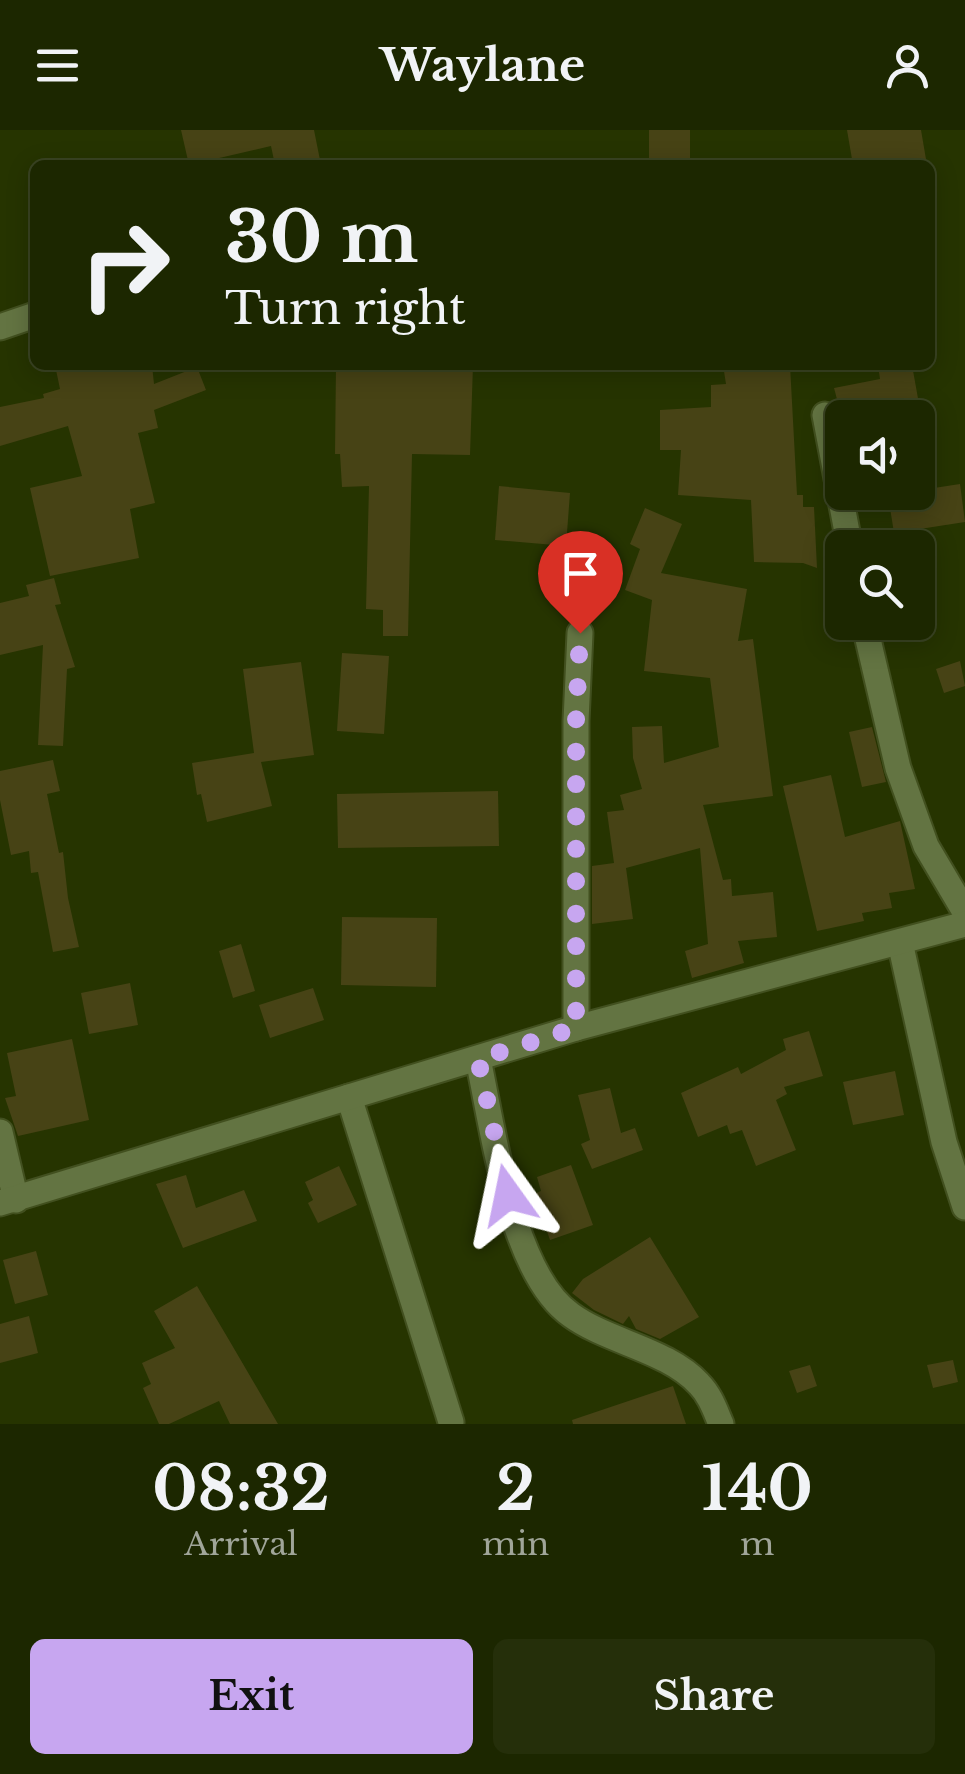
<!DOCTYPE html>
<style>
:root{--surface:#1c2700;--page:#252f0a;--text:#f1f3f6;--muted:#a0a599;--line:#3a4422;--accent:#c7a6f0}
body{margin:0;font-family:"Libre Baskerville",serif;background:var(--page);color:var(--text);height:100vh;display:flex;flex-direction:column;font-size:38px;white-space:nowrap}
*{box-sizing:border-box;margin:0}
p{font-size:32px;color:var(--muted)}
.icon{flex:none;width:55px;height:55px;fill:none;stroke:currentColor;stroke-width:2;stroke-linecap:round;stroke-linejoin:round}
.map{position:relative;height:1294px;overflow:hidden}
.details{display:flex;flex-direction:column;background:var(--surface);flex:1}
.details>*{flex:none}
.top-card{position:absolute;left:30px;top:30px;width:905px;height:210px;border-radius:15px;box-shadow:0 5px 25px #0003,0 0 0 2px var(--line);background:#1c2700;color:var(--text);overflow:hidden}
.buttons{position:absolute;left:825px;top:270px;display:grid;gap:20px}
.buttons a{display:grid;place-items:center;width:110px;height:110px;border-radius:15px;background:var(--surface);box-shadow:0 5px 25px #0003,0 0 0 2px var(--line);font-size:50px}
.pin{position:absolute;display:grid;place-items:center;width:85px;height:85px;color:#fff;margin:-102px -42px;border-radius:50% 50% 50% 0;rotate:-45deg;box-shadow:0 0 10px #0007}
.pin .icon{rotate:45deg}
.me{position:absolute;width:110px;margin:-55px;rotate:348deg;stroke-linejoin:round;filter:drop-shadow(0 0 8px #0008)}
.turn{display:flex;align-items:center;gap:35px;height:210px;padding:0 30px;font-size:45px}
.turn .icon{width:130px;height:130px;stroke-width:2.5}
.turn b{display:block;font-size:70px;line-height:85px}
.eta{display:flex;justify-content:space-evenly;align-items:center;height:170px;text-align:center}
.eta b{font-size:60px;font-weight:700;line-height:70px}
.action{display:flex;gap:20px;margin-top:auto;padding:20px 30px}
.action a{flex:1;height:115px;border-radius:15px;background:var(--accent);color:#111;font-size:40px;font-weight:700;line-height:115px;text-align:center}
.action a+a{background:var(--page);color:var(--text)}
header{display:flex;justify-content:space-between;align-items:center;height:130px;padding:0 30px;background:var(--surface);font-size:45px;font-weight:700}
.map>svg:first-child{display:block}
</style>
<header><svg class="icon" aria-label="menu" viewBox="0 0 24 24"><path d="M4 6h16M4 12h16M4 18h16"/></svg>Waylane<svg class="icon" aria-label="person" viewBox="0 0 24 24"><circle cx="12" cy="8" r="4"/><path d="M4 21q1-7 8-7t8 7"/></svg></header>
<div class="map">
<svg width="965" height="1294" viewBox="0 0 965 1294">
<rect width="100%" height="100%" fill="#263400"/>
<g fill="#474315">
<polygon points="181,0 314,0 321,35 275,35 271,16 189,35"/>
<rect x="649" y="0" width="41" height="35"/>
<polygon points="847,0 921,0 927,35 853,35"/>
<polygon points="55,235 152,235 154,254 197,237 206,260 154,280 158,298 138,303 155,373 130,379 139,428 50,446 30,358 82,346 68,296 0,316 0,277 44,268 43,264 60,259"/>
<polygon points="336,235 473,235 470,325 412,324 408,506 383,506 383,480 366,479 369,356 342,357 340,324 335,324"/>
<polygon points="723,235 790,235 797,365 803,365 803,377 814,377 817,438 803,433 754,432 751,370 678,365 681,320 660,320 660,280 711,277 711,255 726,254"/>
<polygon points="878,235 912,235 921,285 842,288 834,258 880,249"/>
<polygon points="960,354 965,392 894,403 888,365"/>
<polygon points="499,356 570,363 566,416 495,410"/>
<polygon points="645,378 682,394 661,443 747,459 738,511 753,509 773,666 703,675 723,750 731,749 732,766 773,762 777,807 738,811 744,833 692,848 685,821 708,814 700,718 626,738 633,789 592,794 592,736 614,733 607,682 624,680 620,665 642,659 633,628 632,597 662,596 664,633 719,617 710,548 644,541 652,470 625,460 640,419 630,414"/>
<polygon points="54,448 61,474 55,475 75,537 67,539 63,616 38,615 43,515 0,525 0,473 29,466 26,455"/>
<polygon points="342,523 389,526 384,604 337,601"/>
<polygon points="960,531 965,556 944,563 936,539"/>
<polygon points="301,532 314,625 261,632 272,676 207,692 201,664 197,665 192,633 254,623 243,539"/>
<polygon points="872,597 886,652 862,657 849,602"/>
<polygon points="53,630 60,661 47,664 59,723 63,722 68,768 79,817 53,822 38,742 31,743 29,721 11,725 0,670 0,641"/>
<polygon points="831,645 845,707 900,691 915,759 889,763 892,778 862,783 864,791 817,801 783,656"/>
<polygon points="498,661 499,716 338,718 337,664"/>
<polygon points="342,787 437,788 436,857 341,855"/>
<polygon points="241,814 255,861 233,868 219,821"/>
<polygon points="130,853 138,895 89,904 81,863"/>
<polygon points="313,858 324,890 270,908 259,875"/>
<polygon points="809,901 823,946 784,957 787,964 776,970 796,1020 756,1036 742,1000 730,1004 727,995 698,1007 681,963 738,937 741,944 786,920 783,909"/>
<polygon points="72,909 89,990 18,1006 5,968 16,966 7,923"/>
<polygon points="895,941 904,985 853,995 843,952"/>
<polygon points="610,958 621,1003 635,998 643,1020 592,1039 581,1014 590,1010 578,965"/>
<polygon points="571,1035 593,1095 550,1110 534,1064 541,1061 537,1047"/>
<polygon points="339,1036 357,1075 318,1093 308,1073 313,1070 305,1052"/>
<polygon points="186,1045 196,1078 244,1060 257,1091 183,1118 156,1054"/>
<polygon points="650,1107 699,1187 660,1209 636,1199 629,1186 623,1194 594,1180 572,1163 583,1149"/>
<polygon points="36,1121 48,1165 15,1174 3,1130"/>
<polygon points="197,1156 229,1210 278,1294 230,1294 219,1271 169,1294 159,1294 143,1258 151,1254 142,1233 175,1218 154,1181"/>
<polygon points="29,1186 38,1223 0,1233 0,1194"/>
<polygon points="953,1230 958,1252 933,1258 927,1235"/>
<polygon points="810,1235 817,1256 797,1263 789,1241"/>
<polygon points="673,1256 686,1294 573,1294 572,1290"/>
</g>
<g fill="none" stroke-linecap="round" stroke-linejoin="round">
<defs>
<g id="minor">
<polyline points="0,197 35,185"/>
<polyline points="825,285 850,418"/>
<polyline points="864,492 898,638 926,716 965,782"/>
<polyline points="900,812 944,1012 965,1077"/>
<polyline points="576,898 576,591 580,503"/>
<path d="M478,929C493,998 511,1143 571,1185C608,1212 668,1220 699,1254C710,1265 715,1280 721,1294"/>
<polyline points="349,967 451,1292"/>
<polyline points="0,1002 16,1070"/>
<polyline points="0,1073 576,898 965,794"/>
</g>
</defs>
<use href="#minor" stroke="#42501f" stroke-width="29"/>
<use href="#minor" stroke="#637442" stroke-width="25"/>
</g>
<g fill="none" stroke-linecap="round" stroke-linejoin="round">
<polyline stroke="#c7a6f0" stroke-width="18" stroke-dasharray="0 32.4" points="508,1065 478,929 576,898 576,591 580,503"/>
</g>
</svg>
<div class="buttons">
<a><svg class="icon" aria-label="sound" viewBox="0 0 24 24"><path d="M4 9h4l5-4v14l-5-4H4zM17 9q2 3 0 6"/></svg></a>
<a><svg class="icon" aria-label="search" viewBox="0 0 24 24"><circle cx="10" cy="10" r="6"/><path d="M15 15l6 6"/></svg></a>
</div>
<div class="pin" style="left:580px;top:503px;background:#d93025"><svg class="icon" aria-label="arrive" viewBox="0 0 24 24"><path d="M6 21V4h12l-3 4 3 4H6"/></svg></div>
<svg class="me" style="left:508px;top:1065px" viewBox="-20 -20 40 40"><path d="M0-17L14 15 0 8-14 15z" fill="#c7a6f0" stroke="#fff" stroke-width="4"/></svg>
<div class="top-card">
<div class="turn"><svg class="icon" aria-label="right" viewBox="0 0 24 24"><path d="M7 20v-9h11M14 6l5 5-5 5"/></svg><div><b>30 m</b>Turn right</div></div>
</div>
</div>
<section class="details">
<div class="eta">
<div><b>08:32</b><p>Arrival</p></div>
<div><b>2</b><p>min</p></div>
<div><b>140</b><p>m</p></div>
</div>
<div class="action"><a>Exit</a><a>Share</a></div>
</section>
